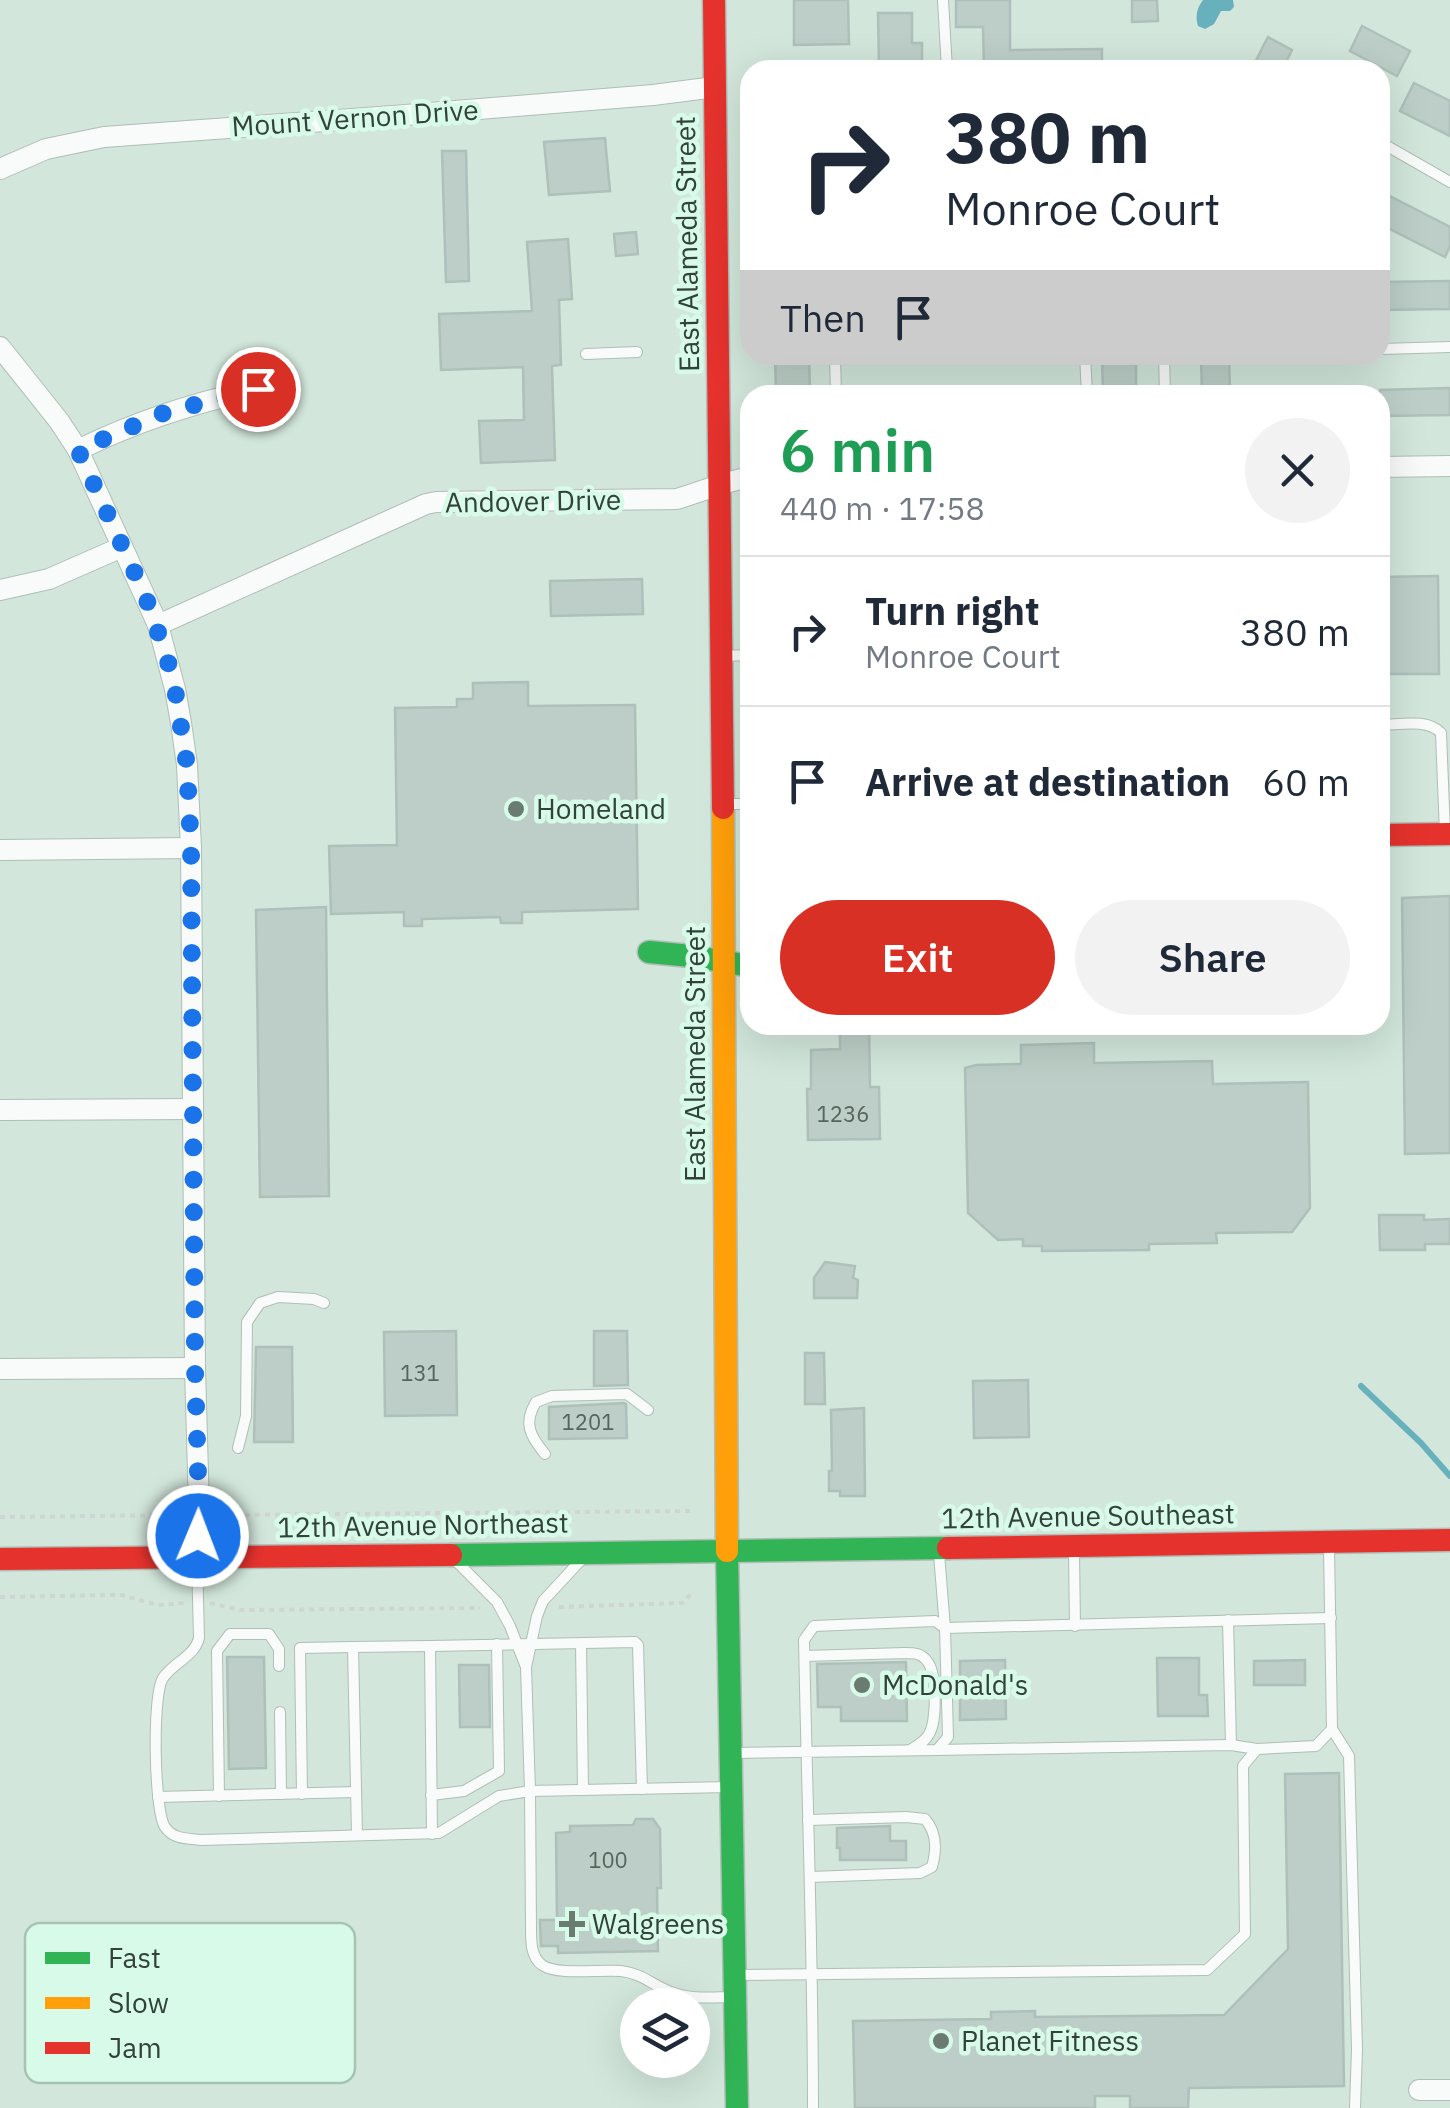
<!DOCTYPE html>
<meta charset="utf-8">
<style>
:root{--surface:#fff;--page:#f2f2f3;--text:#1f2937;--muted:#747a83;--line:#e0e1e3;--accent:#d93025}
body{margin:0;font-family:"IBM Plex Sans",sans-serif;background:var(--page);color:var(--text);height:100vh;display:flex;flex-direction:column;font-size:38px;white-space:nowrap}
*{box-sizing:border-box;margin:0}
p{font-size:32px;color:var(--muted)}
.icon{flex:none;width:55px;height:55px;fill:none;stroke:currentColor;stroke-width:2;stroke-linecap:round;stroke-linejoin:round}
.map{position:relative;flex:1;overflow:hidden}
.details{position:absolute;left:740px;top:385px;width:650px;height:650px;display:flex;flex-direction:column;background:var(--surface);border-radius:30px;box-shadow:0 10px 40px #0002}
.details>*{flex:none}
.guide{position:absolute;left:740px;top:60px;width:650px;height:305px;border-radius:30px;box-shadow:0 10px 40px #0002;background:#fff;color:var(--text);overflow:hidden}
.tools{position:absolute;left:620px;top:1988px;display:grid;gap:20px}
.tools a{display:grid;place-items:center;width:90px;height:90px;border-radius:50%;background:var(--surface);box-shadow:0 10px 40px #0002;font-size:50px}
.pin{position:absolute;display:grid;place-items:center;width:85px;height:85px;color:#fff;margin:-42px;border:5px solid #fff;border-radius:50%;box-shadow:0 2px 10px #0007}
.me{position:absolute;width:110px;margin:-55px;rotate:1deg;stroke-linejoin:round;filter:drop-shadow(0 0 8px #0008)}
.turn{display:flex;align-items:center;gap:35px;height:210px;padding:0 40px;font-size:45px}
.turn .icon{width:130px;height:130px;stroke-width:2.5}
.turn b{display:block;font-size:70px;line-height:85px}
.then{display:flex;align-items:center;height:95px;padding:0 40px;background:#0003;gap:20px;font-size:38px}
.round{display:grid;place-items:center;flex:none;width:105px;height:105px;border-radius:52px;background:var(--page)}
.summary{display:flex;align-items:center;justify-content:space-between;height:170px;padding:0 40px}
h1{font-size:60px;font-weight:600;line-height:75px;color:#1e9e55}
.action{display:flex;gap:20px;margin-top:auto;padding:20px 40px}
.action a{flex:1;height:115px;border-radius:60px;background:var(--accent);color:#fff;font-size:40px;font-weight:600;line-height:115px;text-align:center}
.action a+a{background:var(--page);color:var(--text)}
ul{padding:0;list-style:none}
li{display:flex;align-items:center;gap:30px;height:150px;padding:0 40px;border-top:2px solid var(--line)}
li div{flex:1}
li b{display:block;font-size:38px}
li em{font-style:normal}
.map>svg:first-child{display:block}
</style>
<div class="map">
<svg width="1450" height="2108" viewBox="0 0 1450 2108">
<rect width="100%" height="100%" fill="#d2e6db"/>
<path fill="#68b1bc" d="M1203,0H1233L1234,7L1230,11H1221L1214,24L1205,29L1198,26C1195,16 1197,8 1203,0Z"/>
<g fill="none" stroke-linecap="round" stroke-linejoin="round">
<polyline stroke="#68b1bc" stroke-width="6" points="1361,1386 1421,1443 1450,1476"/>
</g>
<g fill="#bccec7" stroke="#afc0bb" stroke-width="2.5">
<polygon points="794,0 848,0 849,44 794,45"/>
<polygon points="956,0 1010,0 1010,50 1102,49 1102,70 984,70 983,27 956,27"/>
<polygon points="1132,0 1157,0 1158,21 1132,22"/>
<polygon points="878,13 912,13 912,43 922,43 922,70 879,70"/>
<polygon points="1362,26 1410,51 1397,76 1350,51"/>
<polygon points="1268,37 1292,50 1282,70 1251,70"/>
<polygon points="1414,83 1450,101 1450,136 1400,111"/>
<polygon points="605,138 610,191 549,195 544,142"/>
<polygon points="442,151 466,151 469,281 446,282"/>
<polygon points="1380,191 1450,227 1450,246 1445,257 1380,224"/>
<polygon points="636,232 638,254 616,256 614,234"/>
<polygon points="568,239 572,299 559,300 561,365 552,366 555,460 481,463 479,421 524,420 523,367 441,370 439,314 532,311 527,242"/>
<polygon points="1450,281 1450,309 1380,310 1380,282"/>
<polygon points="775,355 809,355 810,395 776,395"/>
<polygon points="1102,355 1136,355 1136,395 1103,395"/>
<polygon points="1201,355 1229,355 1230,395 1202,395"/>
<polygon points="1450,388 1450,415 1380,416 1380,390"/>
<polygon points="1438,576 1439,674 1380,674 1380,577"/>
<polygon points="642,579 643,614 551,616 550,581"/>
<polygon points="528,682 528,706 635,705 638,909 522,912 522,923 501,923 500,917 422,919 422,926 404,926 404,912 331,914 329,846 397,845 395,708 457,707 457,699 473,699 473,683"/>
<polygon points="1450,896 1450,1153 1405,1154 1402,898"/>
<polygon points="326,907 329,1196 260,1197 256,910"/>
<polygon points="840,1025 869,1025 870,1087 879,1087 880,1139 808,1140 807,1089 811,1089 811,1050 840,1049"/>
<polygon points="1094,1043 1094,1063 1212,1061 1213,1084 1308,1082 1310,1208 1292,1232 1216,1233 1217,1243 1149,1244 1149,1250 1042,1251 1042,1246 1023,1246 1023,1239 998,1240 968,1213 965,1068 976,1065 1021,1064 1021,1045"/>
<polygon points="1379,1215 1424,1215 1424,1220 1450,1219 1450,1244 1425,1244 1425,1250 1380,1250"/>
<polygon points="825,1262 855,1266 853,1278 858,1280 857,1298 814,1298 814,1278"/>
<polygon points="456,1331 457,1415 385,1416 384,1332"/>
<polygon points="594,1331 627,1331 628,1385 594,1386"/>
<polygon points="256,1347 292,1347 293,1442 254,1442"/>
<polygon points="805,1353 824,1353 825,1404 805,1404"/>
<polygon points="1028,1380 1029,1437 974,1438 973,1381"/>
<polygon points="624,1403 626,1404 627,1438 549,1439 549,1407"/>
<polygon points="864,1408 865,1496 840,1496 840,1491 829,1491 829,1471 832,1471 831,1410"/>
<polygon points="227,1657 264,1657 266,1768 229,1769"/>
<polygon points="1157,1658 1199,1658 1199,1695 1207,1695 1208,1716 1158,1716"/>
<polygon points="1005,1660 1006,1719 960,1720 960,1661"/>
<polygon points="1305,1660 1305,1685 1254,1685 1254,1661"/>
<polygon points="906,1662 907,1721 841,1721 841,1707 818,1707 817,1664"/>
<polygon points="459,1665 489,1665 490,1727 460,1727"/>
<polygon points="1339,1773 1344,2086 1189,2088 1188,2108 1130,2108 1130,2096 1095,2096 1095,2108 855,2108 853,2021 991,2019 991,2012 1035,2011 1035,2017 1224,2015 1288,1949 1285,1774"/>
<polygon points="636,1819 653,1819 660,1829 661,1888 657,1888 658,1951 558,1953 558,1946 541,1946 540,1920 557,1920 556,1833 570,1832 570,1826 633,1825"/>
<polygon points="890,1826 890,1841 906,1841 906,1860 840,1860 840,1848 837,1848 837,1828"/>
</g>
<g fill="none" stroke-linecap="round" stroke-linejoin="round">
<defs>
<g id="lane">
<polyline points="943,0 947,70"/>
<polyline points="1380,142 1450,182"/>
<polyline points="1380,349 1450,347"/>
<polyline points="586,354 637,352"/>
<polyline points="1085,355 1087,395"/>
<polyline points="1164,355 1165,395"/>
<polyline points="835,356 836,395"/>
<polyline points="835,359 1077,355"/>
<polyline points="722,656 750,655"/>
<path d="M1380,725C1399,725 1427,718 1441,733L1445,833"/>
<polyline points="723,804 750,804"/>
<polyline points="238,1448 246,1416 247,1322 260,1303 278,1297 314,1299 324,1303"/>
<path d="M545,1454C530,1436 523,1423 536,1402L552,1396L627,1394L648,1410"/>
<polyline points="1074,1552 1075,1626"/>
<polyline points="939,1554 945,1628 1331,1618"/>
<path d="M197,1558L199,1638C195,1656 173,1663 163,1678C152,1694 154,1811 165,1827C174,1840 187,1838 201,1840L439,1833L499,1796L530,1791L531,1929C531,1942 531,1957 542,1965C558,1976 601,1969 621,1971C641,1973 654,1986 671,1992C691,2000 714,1997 734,1997"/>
<polyline points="457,1562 497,1602 510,1626 526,1667 537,1616 543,1601 581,1560"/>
<polyline points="1228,1620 1231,1745"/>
<polyline points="581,1643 583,1790"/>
<path d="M805,1656L905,1653C914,1653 921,1653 927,1661C937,1672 937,1722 929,1734C925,1742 918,1745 910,1750"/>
<polyline points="526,1667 530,1791 730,1787"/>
<polyline points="280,1712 281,1794"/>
<polyline points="1332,1729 1349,1756 1357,2049 1355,2108"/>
<polyline points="937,1750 1231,1745 1257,1749"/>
<path d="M732,1753L937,1750L948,1737L945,1628L935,1621L814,1626L804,1640C807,1796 813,1952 813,2108"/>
<polyline points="302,1794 300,1648 353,1647"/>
<polyline points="431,1795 464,1791 499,1771 497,1644"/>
<polyline points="219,1796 217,1651 230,1634 269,1634 279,1649 279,1666"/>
<polyline points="158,1797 356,1792"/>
<path d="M808,1820L906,1817L925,1819C937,1833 937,1849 932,1867L920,1873L810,1877"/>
<polyline points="432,1834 430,1646 635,1642 638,1645 642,1789"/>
<polyline points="357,1835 353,1647 430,1646"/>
<polyline points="735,1975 1207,1970 1245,1934 1243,1766 1257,1749 1316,1746 1332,1729 1329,1548"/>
</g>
<g id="street">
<polyline points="0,169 46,149 104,137 393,116 653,95 715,87"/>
<polyline points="0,347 59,421 78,450 158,625 175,689 181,723 187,765 191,848 195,1368 199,1508 197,1557"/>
<path d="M78,450C143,418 208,398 279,385"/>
<polyline points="1380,467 1450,466"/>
<polyline points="0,590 49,579 122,547"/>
<path d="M158,625L426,504L436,502L677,499C703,491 724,482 750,477"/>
<polyline points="0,850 191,848"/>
<polyline points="0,1110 193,1109"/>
<polyline points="0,1369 195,1368"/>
<polyline points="1419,2090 1450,2090"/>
</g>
<g id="fast">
<polyline points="649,952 691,956 750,966"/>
<polyline points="727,1551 737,2108"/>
<polyline points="451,1555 948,1548"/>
</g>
<polyline id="slow" points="723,808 727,1551"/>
<g id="jam">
<polyline points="714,0 723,808"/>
<polyline points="1380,835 1450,834"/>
<polyline points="948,1548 1450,1540"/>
<polyline points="0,1559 451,1555"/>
</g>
</defs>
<use href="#lane" stroke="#afbeb6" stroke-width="12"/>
<use href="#street" stroke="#afbeb6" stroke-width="22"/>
<use href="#fast" stroke="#afbeb6" stroke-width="25"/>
<use href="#slow" stroke="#afbeb6" stroke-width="25"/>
<use href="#jam" stroke="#afbeb6" stroke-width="25"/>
<g stroke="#cfd5d2" stroke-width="4" stroke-dasharray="5 5" stroke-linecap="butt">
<polyline points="215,1515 691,1511"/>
<polyline points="0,1517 181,1515"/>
<polyline points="0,1597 121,1595 158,1605 186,1603"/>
<polyline points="210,1603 240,1610 480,1608"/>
<polyline points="559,1607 682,1603 691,1594"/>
</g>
<use href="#lane" stroke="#f8fbfa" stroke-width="10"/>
<use href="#street" stroke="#f8fbfa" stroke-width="20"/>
<use href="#fast" stroke="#30b455" stroke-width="22"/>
<use href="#slow" stroke="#ff9f0a" stroke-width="22"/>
<use href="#jam" stroke="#e5322d" stroke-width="22"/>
</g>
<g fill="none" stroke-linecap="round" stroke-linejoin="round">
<polyline stroke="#1a73e8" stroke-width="18" stroke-dasharray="0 32.4" points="198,1536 199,1508 195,1368 191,848 187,765 175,689 167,658 145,595 78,450 166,412 258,389"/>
</g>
<g fill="#6a7b72" stroke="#d7fbe8" stroke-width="4">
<circle cx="516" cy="809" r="10"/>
<circle cx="862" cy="1685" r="10"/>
<path d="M567 1909h10v10h10v10h-10v10h-10v-10h-10v-10h10z"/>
<circle cx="941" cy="2041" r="10"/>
</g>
<g text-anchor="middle" stroke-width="9" stroke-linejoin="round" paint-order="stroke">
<g font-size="22" fill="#55655d">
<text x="843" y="1122">1236</text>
<text x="420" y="1381">131</text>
<text x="588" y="1430">1201</text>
<text x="608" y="1868">100</text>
</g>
<g font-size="28" fill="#324139" stroke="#d7fbe8">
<text transform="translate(355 118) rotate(-4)" y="10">Mount Vernon Drive</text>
<text transform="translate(687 244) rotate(-91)" y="10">East Alameda Street</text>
<text transform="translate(533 501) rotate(-1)" y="10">Andover Drive</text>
<text transform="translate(695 1054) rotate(-90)" y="10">East Alameda Street</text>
<text transform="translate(1088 1516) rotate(-1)" y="10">12th Avenue Southeast</text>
<text transform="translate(423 1525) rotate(-1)" y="10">12th Avenue Northeast</text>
</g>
<g font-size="28" fill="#324139" stroke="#d7fbe8" text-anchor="start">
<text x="536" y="819">Homeland</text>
<text x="882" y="1695">McDonald's</text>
<text x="592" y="1934">Walgreens</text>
<text x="961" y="2051">Planet Fitness</text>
</g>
</g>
<rect x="25" y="1923" width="330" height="160" rx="15" fill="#d7fbe8" stroke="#a6c3b4" stroke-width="2.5"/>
<rect x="45" y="1952" width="45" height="12" fill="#30b455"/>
<rect x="45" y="1997" width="45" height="12" fill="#ff9f0a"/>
<rect x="45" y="2042" width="45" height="12" fill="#e5322d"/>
<g font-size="28" fill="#324139">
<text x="108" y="1968">Fast</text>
<text x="108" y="2013">Slow</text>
<text x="108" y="2058">Jam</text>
</g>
</svg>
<div class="tools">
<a><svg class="icon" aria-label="layers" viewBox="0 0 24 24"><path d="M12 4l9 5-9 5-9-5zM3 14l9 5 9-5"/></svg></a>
</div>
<div class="pin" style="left:258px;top:389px;background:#d93025"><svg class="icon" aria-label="arrive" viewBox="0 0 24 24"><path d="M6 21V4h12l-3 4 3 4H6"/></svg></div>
<svg class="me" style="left:198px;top:1536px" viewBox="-20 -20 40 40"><circle r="17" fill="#1a73e8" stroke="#fff" stroke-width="3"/><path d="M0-11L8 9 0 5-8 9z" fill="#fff"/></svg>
<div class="guide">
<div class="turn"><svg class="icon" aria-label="right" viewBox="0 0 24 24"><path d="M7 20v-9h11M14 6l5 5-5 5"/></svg><div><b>380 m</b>Monroe Court</div></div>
<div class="then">Then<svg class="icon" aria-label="arrive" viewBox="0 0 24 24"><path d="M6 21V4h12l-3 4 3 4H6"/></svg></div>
</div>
<section class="details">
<div class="summary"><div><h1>6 min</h1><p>440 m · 17:58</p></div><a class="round"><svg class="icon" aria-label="close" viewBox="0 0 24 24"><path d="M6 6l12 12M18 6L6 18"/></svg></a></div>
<ul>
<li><svg class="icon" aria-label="right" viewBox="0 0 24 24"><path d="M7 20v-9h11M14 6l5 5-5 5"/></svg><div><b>Turn right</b><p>Monroe Court</p></div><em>380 m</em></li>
<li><svg class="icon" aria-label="arrive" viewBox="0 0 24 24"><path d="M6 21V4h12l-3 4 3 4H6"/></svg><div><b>Arrive at destination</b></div><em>60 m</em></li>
</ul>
<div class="action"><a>Exit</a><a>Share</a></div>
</section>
</div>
